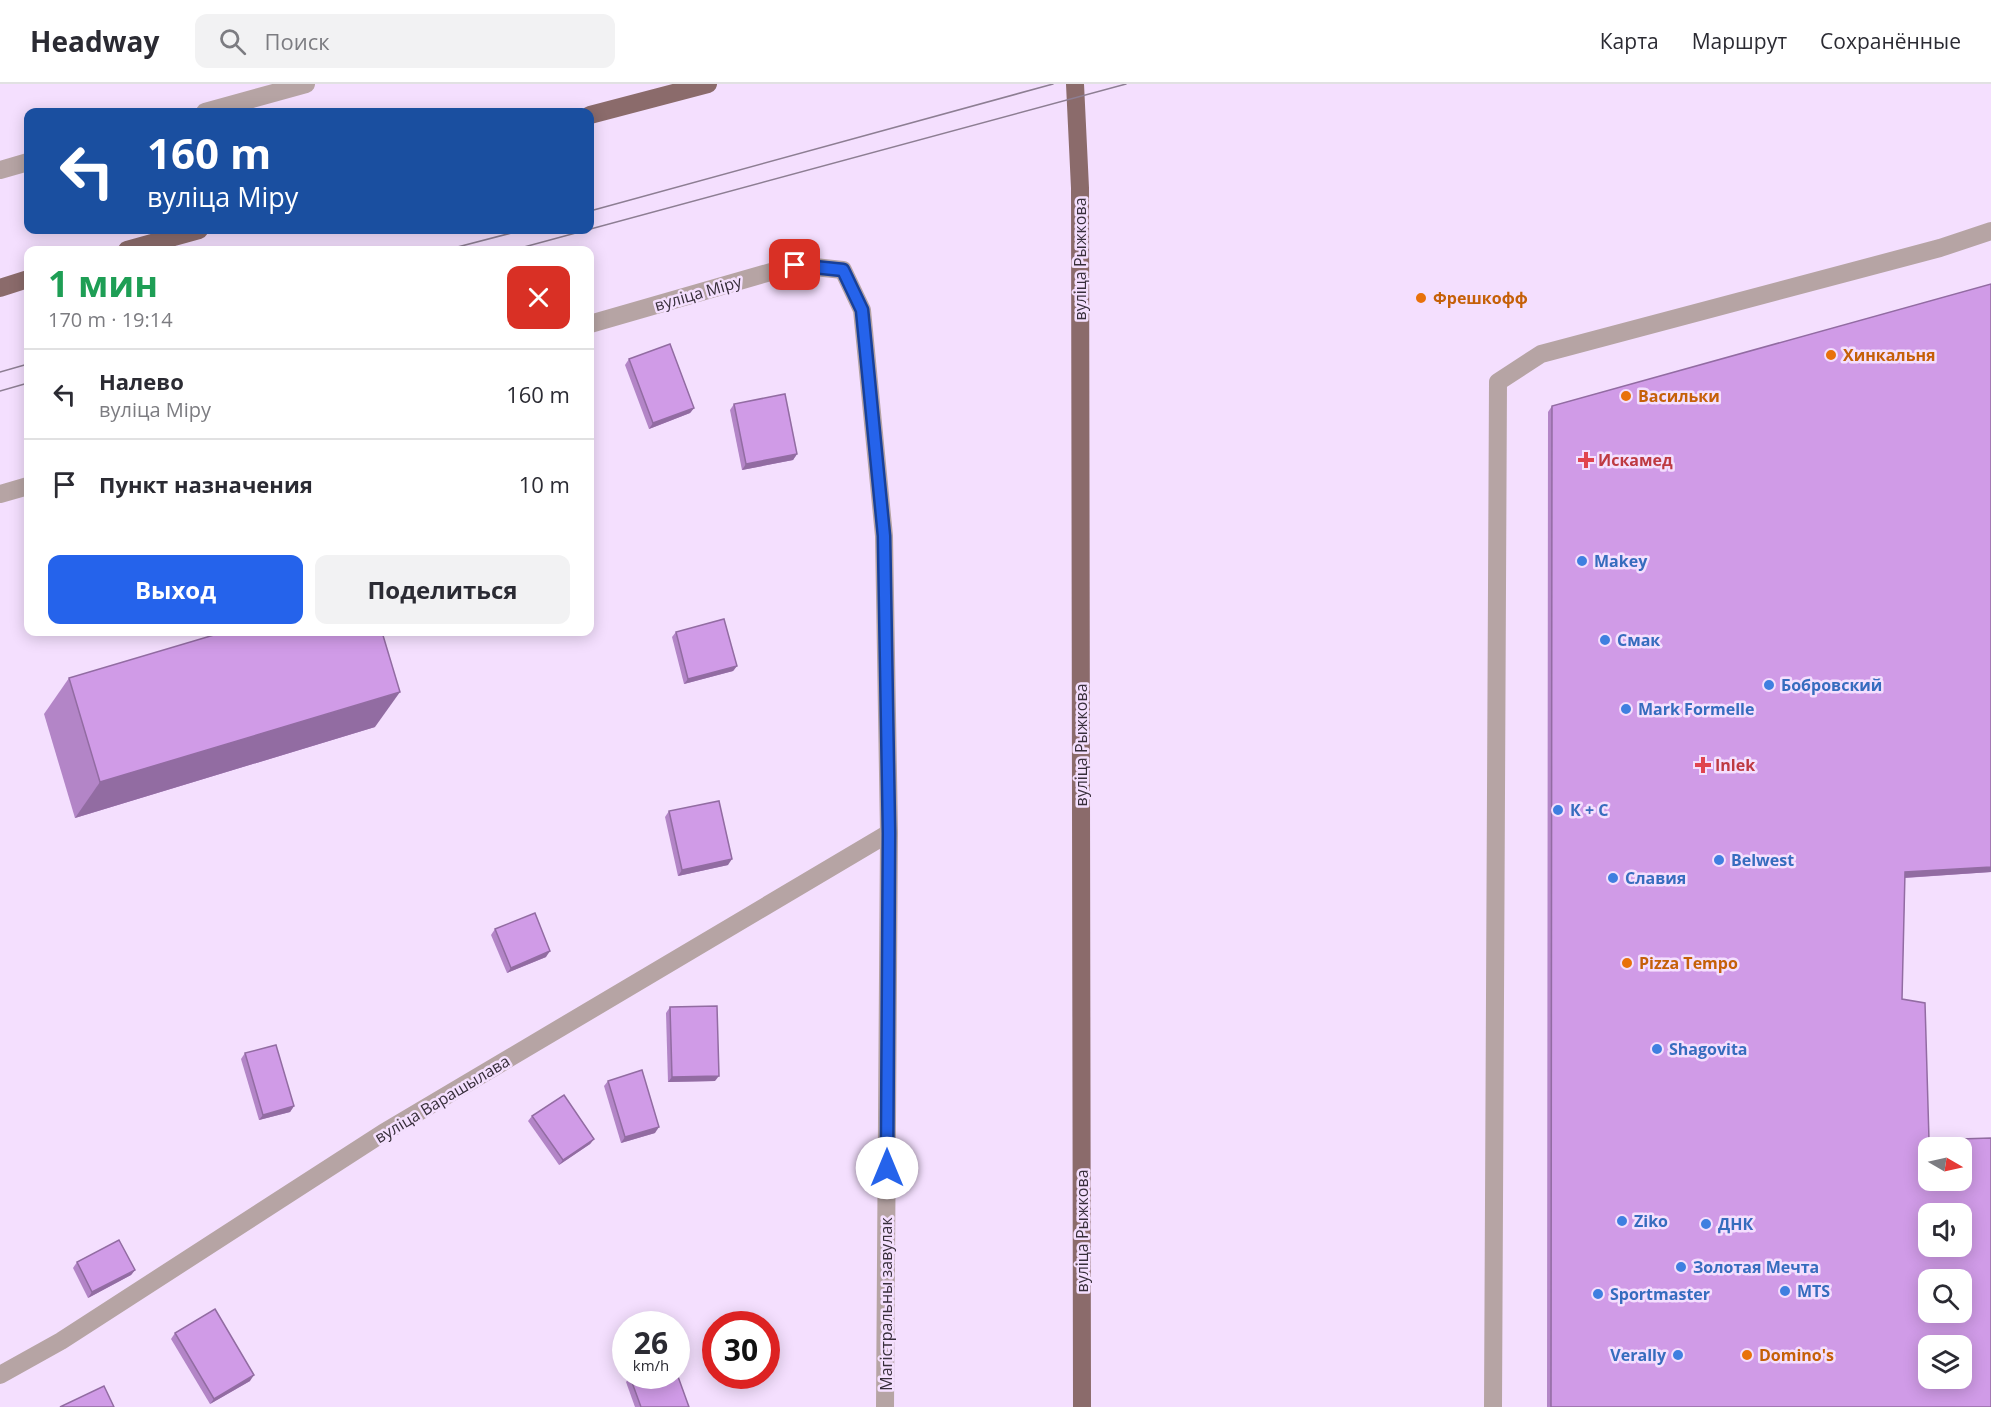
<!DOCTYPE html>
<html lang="ru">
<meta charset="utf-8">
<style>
:root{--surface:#fff;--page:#f2f2f3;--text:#2b2b33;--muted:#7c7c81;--line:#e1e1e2;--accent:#2563eb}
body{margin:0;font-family:"Open Sans",sans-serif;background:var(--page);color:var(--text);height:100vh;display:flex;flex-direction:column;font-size:22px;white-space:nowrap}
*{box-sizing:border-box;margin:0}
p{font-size:20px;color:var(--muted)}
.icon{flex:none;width:33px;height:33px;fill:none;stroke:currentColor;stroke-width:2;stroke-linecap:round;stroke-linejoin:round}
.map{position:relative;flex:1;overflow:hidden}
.side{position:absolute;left:24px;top:162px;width:570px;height:390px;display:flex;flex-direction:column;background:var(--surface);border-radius:12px;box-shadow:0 3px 15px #0003}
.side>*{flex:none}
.guide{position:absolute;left:24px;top:24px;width:570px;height:126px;border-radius:12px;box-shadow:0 3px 15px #0003;background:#1a4fa0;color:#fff;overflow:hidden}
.needle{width:39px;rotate:99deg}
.fabs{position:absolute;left:1918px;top:1053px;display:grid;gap:12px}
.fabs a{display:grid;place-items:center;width:54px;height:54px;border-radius:12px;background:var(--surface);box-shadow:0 3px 15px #0003;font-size:30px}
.speed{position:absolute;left:612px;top:1227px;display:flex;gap:12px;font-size:30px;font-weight:700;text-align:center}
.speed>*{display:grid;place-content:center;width:78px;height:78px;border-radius:50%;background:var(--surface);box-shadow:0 3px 15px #0003;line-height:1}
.speed small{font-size:15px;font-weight:400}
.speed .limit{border:9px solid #d22;background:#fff;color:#111}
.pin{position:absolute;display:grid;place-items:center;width:51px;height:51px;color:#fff;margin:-26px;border-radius:12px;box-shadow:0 3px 9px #0006}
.me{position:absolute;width:66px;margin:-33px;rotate:0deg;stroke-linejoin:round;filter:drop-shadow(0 0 4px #0008)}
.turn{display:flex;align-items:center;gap:21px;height:126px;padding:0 24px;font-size:27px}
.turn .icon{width:78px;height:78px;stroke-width:2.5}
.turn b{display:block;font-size:42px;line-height:51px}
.round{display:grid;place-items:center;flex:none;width:63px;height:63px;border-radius:12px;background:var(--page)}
.headline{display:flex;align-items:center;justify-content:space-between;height:102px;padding:0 24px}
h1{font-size:36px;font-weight:700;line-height:45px;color:#1e9e55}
.cta{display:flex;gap:12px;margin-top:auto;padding:12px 24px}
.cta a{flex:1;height:69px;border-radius:12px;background:var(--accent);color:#fff;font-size:24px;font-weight:700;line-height:69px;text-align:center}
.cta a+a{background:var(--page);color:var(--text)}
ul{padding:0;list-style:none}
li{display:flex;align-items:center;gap:18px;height:90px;padding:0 24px;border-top:2px solid var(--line)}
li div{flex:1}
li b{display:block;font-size:22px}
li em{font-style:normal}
header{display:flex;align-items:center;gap:36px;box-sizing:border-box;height:84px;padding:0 30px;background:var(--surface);border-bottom:2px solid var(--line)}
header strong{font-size:28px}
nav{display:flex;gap:33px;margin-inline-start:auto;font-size:21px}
.search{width:420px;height:54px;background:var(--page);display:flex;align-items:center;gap:15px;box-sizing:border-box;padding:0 21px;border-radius:12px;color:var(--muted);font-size:22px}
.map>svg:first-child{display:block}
</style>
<header>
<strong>Headway</strong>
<div class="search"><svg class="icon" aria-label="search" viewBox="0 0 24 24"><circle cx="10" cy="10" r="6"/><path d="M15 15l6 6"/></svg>Поиск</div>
<nav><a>Карта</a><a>Маршрут</a><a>Сохранённые</a></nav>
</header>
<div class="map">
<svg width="1991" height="1323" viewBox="0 0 1991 1323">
<rect width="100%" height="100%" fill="#f4dffe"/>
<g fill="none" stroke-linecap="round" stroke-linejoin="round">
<g stroke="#b6a4a4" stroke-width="18">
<polyline points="205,28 306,0"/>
<polyline points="0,86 28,78"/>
<polyline points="590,240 795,181 843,186 862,226 884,452 889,749 885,1323"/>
<polyline points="0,410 28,402"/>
<polyline points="0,1291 61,1257 383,1049 889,749"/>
<polyline points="1493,1323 1498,298 1541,270 1940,164 1991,147"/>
</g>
<g stroke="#8b6b6b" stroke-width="18">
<polyline points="1075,0 1080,104 1082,1323"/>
<polyline points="590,31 708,0"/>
<polyline points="127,166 199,146"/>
<polyline points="0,204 28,195"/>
</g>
<g stroke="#8d7e93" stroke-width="1.5">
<polyline points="590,127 1053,0"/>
<polyline points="446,166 523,146"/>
<polyline points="513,166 1126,0"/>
<polyline points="0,288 28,280"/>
<polyline points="0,307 28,299"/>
</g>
</g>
<g fill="#b385c7">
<polygon points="1991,200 1991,788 1905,794 1902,915 1929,1056 1991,1323 1547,1323 1548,328 1552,322"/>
<polygon points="629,275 694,324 690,329 649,345 625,281"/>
<polygon points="734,320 797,370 793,376 742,386 730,326"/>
<polygon points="676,548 737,582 733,587 684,600 672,553"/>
<polygon points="69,594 375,643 75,734 44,630"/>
<polygon points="669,727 728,781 678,792 665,733"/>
<polygon points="495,845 546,873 507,889 491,851"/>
<polygon points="670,923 715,997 668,998 666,929"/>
<polygon points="245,969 294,1022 290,1028 259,1036 241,975"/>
<polygon points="608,997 655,1049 621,1059 604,1002"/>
<polygon points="532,1032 594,1055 590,1060 559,1081 528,1037"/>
<polygon points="77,1178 135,1186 131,1191 88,1214 73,1184"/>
<polygon points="175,1249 250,1297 210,1320 171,1255"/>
<polygon points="630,1293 689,1323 635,1323 626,1298"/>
</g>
<g fill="#926ca2">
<polygon points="694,324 690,329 649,345 653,339"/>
<polygon points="797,370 793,376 742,386 746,380"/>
<polygon points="737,582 733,587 684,600 688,595"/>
<polygon points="400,608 375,643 75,734 100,698"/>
<polygon points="732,775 728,781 678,792 682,786"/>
<polygon points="1991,783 1991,788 1901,794 1905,788"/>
<polygon points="550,867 546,873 507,889 511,884"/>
<polygon points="719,992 715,997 668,998 672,993"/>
<polygon points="294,1022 290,1028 259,1036 263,1031"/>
<polygon points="659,1043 655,1049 621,1059 625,1053"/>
<polygon points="594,1055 590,1060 559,1081 563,1076"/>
<polygon points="135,1186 131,1191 88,1214 92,1208"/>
<polygon points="254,1291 250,1297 210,1320 214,1315"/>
</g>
<g fill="#d09be7" stroke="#926ca2" stroke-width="1.5" fill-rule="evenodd">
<path d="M1991,200V783L1905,788L1902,915L1925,919L1929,1056L1991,1054V1323H1551L1552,322ZM1929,1064H1962V1096H1929ZM1929,1130H1962V1162H1929ZM1929,1196H1962V1228H1929ZM1929,1262H1962V1294H1929Z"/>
<polygon points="670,260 694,324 653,339 629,275"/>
<polygon points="785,310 797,370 746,380 734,320"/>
<polygon points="724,535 737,582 688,595 676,548"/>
<polygon points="224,548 382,548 400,608 100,698 69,594"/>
<polygon points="719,717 732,775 682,786 669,727"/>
<polygon points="535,829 550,867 511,884 495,845"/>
<polygon points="717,922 719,992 672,993 670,923"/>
<polygon points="276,961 294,1022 263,1031 245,969"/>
<polygon points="642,986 659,1043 625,1053 608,997"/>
<polygon points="564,1011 594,1055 563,1076 532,1032"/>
<polygon points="119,1156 135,1186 92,1208 77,1178"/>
<polygon points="215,1225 254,1291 214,1315 175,1249"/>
<polygon points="676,1287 689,1323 641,1323 630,1293 633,1292 676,1292"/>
<polygon points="104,1302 114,1323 60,1323"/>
</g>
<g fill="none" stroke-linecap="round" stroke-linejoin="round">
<defs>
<polyline id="route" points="795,181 843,186 862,226 884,452 889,749 887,1084"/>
</defs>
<use href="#route" stroke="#184099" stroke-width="15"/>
<use href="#route" stroke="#2563eb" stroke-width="10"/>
</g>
<g fill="#e8710a" stroke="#f4dffe" stroke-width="2">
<circle cx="1421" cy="214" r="6"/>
<circle cx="1831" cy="271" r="6"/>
<circle cx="1626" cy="312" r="6"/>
<circle cx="1627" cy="879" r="6"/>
<circle cx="1747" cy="1271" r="6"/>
</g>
<g fill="#e0444e" stroke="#f4dffe" stroke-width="2">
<path d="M1583 367h6v6h6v6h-6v6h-6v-6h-6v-6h6z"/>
<path d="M1700 672h6v6h6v6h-6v6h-6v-6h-6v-6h6z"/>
</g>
<g fill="#3f7fe0" stroke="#f4dffe" stroke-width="2">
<circle cx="1582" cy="477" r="6"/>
<circle cx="1605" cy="556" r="6"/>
<circle cx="1769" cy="601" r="6"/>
<circle cx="1626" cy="625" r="6"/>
<circle cx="1558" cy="726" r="6"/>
<circle cx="1719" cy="776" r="6"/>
<circle cx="1613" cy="794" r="6"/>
<circle cx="1657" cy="965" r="6"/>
<circle cx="1622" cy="1137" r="6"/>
<circle cx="1706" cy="1140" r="6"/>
<circle cx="1681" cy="1183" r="6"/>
<circle cx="1785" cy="1207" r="6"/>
<circle cx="1598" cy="1210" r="6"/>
<circle cx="1678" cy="1271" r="6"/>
</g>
<g text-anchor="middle" stroke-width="5" stroke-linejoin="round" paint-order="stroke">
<g font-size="16" fill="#372e3a" stroke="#f4dffe">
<text transform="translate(1080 175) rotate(-90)" y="6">вуліца Рыжкова</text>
<text transform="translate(698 209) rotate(-16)" y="6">вуліца Міру</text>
<text transform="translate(1081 661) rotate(-90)" y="6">вуліца Рыжкова</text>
<text transform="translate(442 1015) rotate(-31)" y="6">вуліца Варашылава</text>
<text transform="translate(1082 1147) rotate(-90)" y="6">вуліца Рыжкова</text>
<text transform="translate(886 1220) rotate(-90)" y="6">Магістральны завулак</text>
</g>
<g font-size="16" font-weight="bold" fill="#c56008" stroke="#f4dffe" text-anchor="start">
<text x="1433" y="220">Фрешкофф</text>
<text x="1843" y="277">Хинкальня</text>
<text x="1638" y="318">Васильки</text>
<text x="1639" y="885">Pizza Tempo</text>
<text x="1759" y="1277">Domino's</text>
</g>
<g font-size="16" font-weight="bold" fill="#be3a42" stroke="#f4dffe" text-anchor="start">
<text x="1598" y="382">Искамед</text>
<text x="1715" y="687">Inlek</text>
</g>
<g font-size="16" font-weight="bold" fill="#366cbe" stroke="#f4dffe" text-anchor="start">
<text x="1594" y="483">Makey</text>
<text x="1617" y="562">Смак</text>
<text x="1781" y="607">Бобровский</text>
<text x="1638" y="631">Mark Formelle</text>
<text x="1570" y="732">К + С</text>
<text x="1731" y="782">Belwest</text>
<text x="1625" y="800">Славия</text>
<text x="1669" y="971">Shagovita</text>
<text x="1634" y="1143">Ziko</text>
<text x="1718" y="1146">ДНК</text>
<text x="1693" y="1189">Золотая Мечта</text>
<text x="1797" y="1213">MTS</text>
<text x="1610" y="1216">Sportmaster</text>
<text x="1666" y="1277" text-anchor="end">Verally</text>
</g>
</g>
</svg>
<div class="fabs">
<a><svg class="needle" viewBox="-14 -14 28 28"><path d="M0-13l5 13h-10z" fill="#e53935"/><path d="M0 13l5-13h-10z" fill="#7c7c81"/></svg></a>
<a><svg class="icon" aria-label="sound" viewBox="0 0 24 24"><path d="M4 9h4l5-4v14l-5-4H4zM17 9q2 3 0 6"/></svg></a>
<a><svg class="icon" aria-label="search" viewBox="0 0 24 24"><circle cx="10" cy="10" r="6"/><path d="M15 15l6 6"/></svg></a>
<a><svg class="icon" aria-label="layers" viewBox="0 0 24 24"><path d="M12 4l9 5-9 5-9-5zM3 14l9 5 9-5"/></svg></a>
</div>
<div class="speed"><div>26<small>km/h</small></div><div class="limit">30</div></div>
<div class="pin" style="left:795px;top:181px;background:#d93025"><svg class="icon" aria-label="arrive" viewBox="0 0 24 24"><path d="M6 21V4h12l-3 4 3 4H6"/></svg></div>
<svg class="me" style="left:887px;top:1084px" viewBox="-20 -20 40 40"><circle r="19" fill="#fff"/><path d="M0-13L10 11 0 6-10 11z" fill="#2563eb"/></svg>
<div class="guide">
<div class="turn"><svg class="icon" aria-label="left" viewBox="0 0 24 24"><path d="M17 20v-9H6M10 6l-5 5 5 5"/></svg><div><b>160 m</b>вуліца Міру</div></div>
</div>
<section class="side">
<div class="headline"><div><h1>1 мин</h1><p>170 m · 19:14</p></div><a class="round" style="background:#d93025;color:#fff"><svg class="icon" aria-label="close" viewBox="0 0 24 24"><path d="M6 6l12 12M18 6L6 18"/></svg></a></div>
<ul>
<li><svg class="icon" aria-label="left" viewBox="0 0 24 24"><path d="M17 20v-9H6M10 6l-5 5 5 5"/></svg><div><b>Налево</b><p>вуліца Міру</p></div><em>160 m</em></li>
<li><svg class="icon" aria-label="arrive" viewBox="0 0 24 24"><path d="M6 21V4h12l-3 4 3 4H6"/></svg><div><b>Пункт назначения</b></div><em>10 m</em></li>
</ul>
<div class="cta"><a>Выход</a><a>Поделиться</a></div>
</section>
</div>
